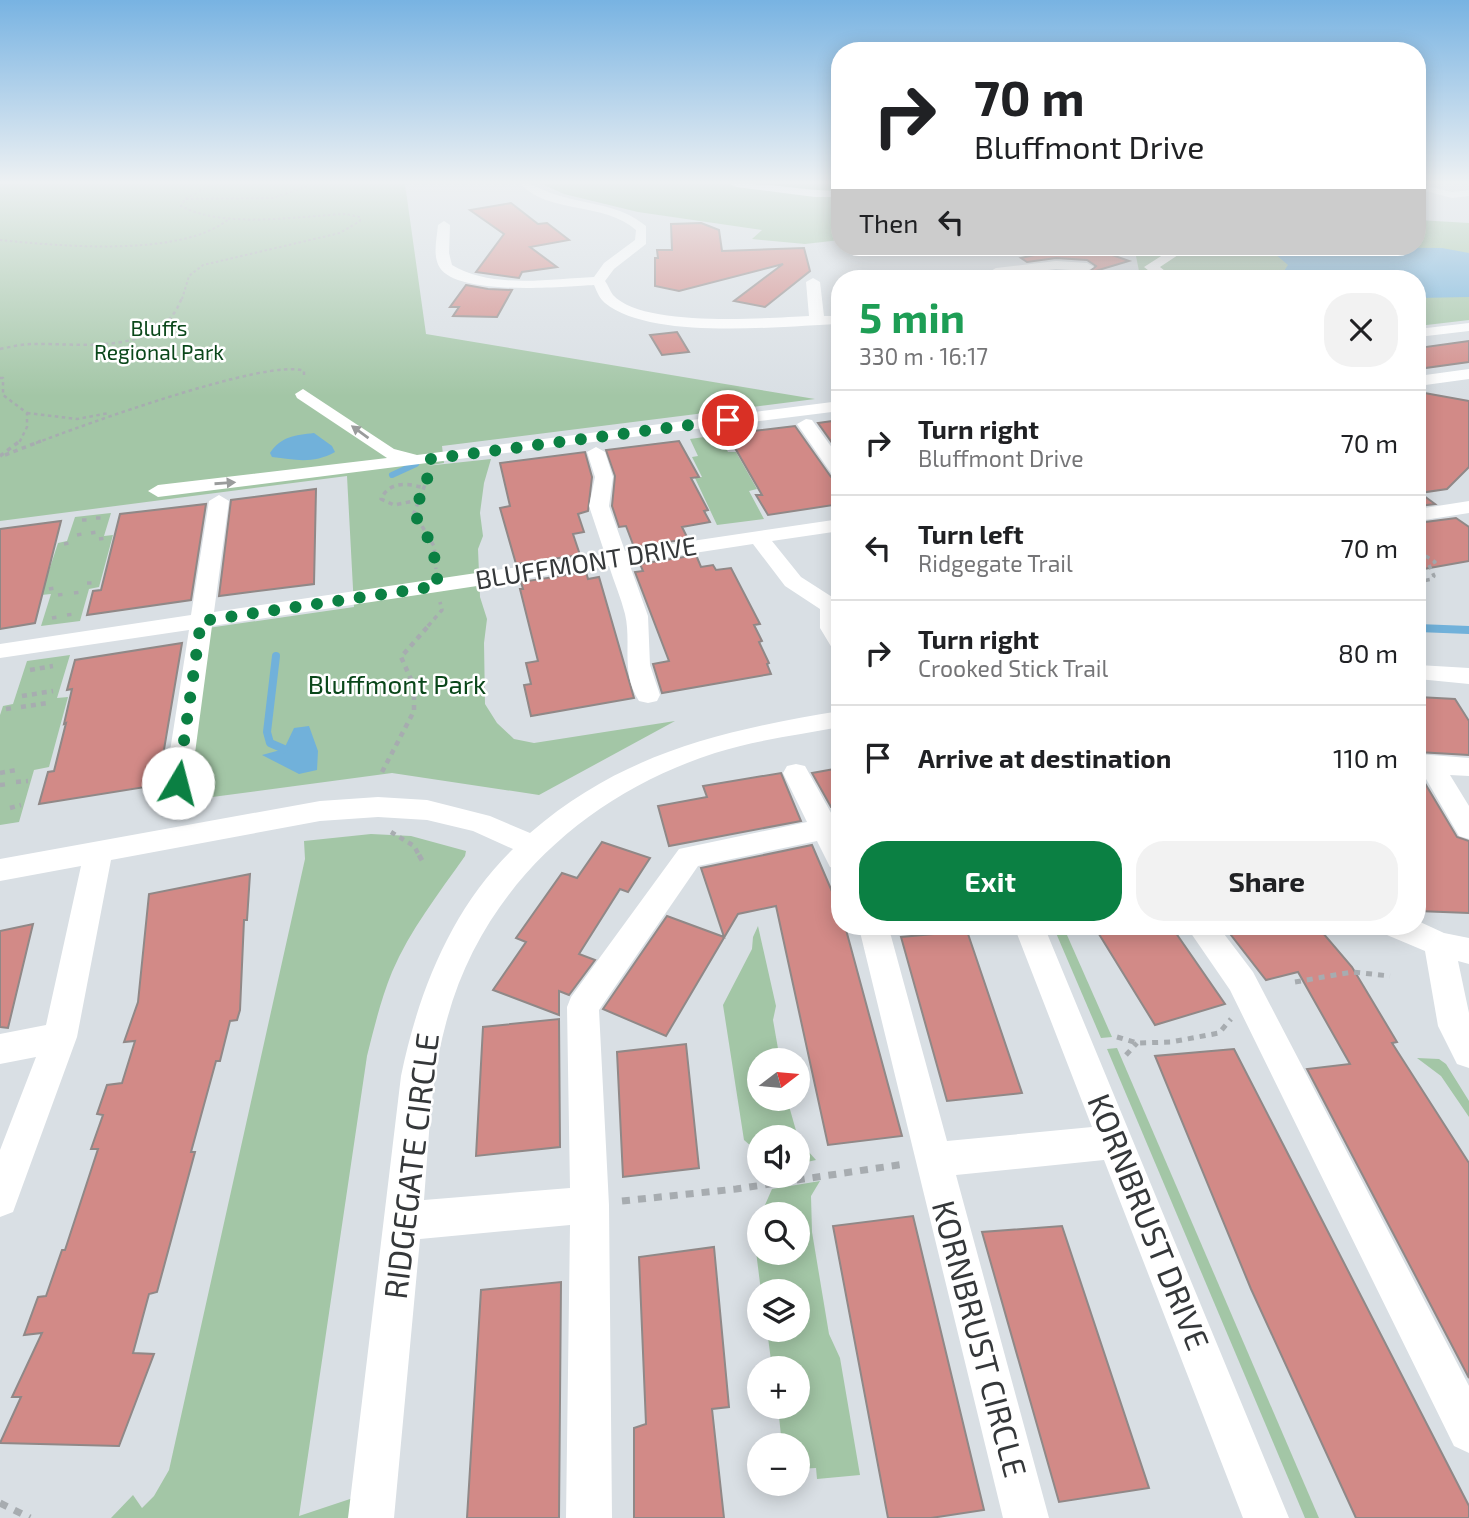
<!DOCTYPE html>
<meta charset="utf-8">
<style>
:root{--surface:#fff;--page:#f2f2f2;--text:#202124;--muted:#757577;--line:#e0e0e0;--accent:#0b8043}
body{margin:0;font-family:"Exo 2",sans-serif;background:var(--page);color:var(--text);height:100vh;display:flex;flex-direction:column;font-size:26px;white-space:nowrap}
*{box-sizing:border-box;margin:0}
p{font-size:23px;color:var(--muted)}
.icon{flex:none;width:38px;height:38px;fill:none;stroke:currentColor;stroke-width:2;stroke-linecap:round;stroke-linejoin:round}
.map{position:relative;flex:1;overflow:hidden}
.details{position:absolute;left:831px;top:270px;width:595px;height:665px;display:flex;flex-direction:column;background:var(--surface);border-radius:28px;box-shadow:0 4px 18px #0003}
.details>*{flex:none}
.banner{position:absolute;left:831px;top:42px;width:595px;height:214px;border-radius:28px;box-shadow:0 4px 18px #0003;background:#fff;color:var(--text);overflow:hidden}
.needle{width:46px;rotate:74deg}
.tools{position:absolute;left:747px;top:1048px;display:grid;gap:14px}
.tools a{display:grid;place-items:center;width:63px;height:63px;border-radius:50%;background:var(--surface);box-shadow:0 4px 18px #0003;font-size:35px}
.pin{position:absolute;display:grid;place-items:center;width:60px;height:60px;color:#fff;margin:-30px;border:4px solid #fff;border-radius:50%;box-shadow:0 2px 7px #0007}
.me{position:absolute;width:77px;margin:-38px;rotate:8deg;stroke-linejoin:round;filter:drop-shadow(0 0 5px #0008)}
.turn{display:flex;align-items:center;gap:24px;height:147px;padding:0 28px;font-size:32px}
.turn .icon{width:91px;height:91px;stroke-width:2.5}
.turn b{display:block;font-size:49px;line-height:60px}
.then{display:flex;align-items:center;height:66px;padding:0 28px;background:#0003;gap:14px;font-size:26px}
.round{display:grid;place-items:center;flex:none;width:74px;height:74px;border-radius:28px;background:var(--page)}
.overview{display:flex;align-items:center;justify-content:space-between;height:119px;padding:0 28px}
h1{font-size:42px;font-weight:700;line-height:52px;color:#1e9e55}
.button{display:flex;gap:14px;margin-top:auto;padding:14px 28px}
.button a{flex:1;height:80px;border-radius:28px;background:var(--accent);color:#fff;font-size:28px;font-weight:700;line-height:80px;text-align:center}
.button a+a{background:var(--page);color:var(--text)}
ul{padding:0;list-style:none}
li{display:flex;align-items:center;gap:21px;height:105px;padding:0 28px;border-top:2px solid var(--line)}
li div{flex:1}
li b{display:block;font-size:26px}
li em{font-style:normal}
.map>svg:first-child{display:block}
</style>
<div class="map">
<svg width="1469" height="1518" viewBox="0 0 1469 1518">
<rect width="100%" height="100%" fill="#d9dfe4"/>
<g fill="#a3c6a6">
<polygon points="0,184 405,184 426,334 815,399 442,446 444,463 426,466 491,459 484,483 480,513 483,536 478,549 480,597 487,619 484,643 485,704 497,723 514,739 534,743 675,721 539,795 392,773 182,801 208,628 354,607 347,476 0,521"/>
<polygon points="542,184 840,184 840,240 805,244 752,239 762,230 638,212 564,194"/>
<polygon points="1418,220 1469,223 1469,320 1418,326 1418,278 1134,278 1139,271 1136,256 1145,247 1418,247"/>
<polygon points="719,435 728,452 736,452 757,489 749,491 764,519 717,525 695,478 702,477 692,457 698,456 690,439"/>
<polygon points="111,513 104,536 113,535 99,587 89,589 80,621 41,626 51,594 41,595 58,543 67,541 75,517"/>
<polygon points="70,655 57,698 68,697 49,767 34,770 19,822 0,825 0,715 3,706 13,704 27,661"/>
<path d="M371,834L411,836L466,851L465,856C439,893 410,930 392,972C381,999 374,1028 367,1056L299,1516L374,1491L371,1518H111L133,1495L142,1508L154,1496L169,1470L305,859L304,841Z"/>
<polygon points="758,926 776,1006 773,1020 780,1060 760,1060 760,1099 787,1099 799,1141 816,1160 798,1164 798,1138 760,1138 759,1153 744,1140 723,1005 752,949 753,937"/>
<polygon points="1053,926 1063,926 1112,1037 1101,1038"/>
<polygon points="1117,1048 1319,1518 1305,1518 1107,1049"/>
<polygon points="1417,1058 1439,1059 1446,1064 1469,1101 1469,1117 1441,1076"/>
<polygon points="820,1181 811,1196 812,1232 829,1334 840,1358 860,1475 817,1479 816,1468 798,1469 798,1446 782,1445 778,1407 798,1407 798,1368 772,1368 767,1330 798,1330 798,1292 761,1291 753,1228 759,1217 760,1253 798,1253 798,1214 761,1214 772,1189"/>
</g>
<g fill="#71b1da">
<polygon points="1302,247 1442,248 1469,253 1469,297 1418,298 1418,278 1316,278 1284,271 1288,265 1274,253"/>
<path d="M314,433L332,446L335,452C313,464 296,460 272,457L270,453C280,437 295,435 314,433Z"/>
<polygon points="309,726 318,751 317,770 299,774 262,755 284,749 294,728"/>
</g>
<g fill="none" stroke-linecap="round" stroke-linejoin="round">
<polyline stroke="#71b1da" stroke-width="6" points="392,475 416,464 412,463"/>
<g stroke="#71b1da" stroke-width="8">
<polyline points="1418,628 1469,630"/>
<polyline points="276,656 267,732 270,743 284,749"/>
</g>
</g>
<g fill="#d28a87" stroke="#908887" stroke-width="2">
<polygon points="511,203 538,224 547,223 569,240 530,247 557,267 522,272 519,278 476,272 504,234 470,210"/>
<polygon points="701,223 719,230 722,251 804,248 810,271 765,307 734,301 783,264 679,291 655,286 655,258 658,258 657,250 672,250 671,224"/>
<polygon points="1070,247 1090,247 1129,261 1072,278 1052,278 1044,273 1087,274 1096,266 1087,260 1056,258 1027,262 1021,258"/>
<polygon points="466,285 488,289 512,290 497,317 453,316 459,307 450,307"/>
<polygon points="677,332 689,352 662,355 650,335"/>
<polygon points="1469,341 1469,362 1418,369 1418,348"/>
<polygon points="1419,392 1469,401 1469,467 1447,489 1420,493 1435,504 1418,506"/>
<polygon points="840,420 840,454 818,423"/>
<polygon points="795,426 831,477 840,480 840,504 768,515 756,495 762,495 727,434"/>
<polygon points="679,441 699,477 691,478 708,510 704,511 710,522 682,527 688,539 634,547 626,526 619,527 612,506 615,476 606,450"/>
<polygon points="585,452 592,477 588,511 578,514 584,532 573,534 580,555 516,564 500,508 510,506 500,463"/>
<polygon points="316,489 314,584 219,596 231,500"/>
<polygon points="206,504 191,600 87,615 93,591 101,590 120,514"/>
<polygon points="1456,518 1469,527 1469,561 1418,570 1418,523"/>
<polygon points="61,521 35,623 0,629 0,529"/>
<polygon points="696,555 701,567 713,565 716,570 731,568 760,624 754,625 762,641 759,642 769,663 767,664 771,674 662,693 653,664 669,661 635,572 643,571 640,564"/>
<polygon points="586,572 588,579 599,577 634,698 531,716 524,685 531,684 526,663 538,661 520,589 523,589 521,582"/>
<polygon points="182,643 158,785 39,804 48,772 54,771 66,723 64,724 72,689 67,690 75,660"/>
<polygon points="1418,697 1455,699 1469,721 1469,755 1418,752"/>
<polygon points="840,768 840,806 831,807 812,773"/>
<polygon points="781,773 801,821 669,846 658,806 707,797 703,786"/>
<polygon points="1418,775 1420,775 1457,837 1469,841 1469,913 1418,911"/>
<polygon points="602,842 650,858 628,892 620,889 579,954 595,960 569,995 559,991 559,1015 493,990 526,942 516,938 562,873 577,878"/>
<polygon points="812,845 840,910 840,926 845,926 902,1136 828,1145 776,906 738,914 666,1036 603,1009 667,916 724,937 701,868"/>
<polygon points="250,874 247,920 244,920 240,1010 237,1020 230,1021 220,1061 216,1061 191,1152 195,1152 157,1292 149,1294 133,1353 154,1354 119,1446 0,1443 21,1397 12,1397 42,1333 24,1335 38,1297 46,1296 62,1250 65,1250 98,1149 91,1149 103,1115 97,1114 107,1085 122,1083 135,1041 124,1042 138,1002 149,894"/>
<polygon points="33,924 8,1028 0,1027 0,931"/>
<polygon points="1094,926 1171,926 1225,1004 1155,1025"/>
<polygon points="1224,926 1317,926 1352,967 1397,1042 1392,1043 1469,1163 1469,1378 1307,1069 1350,1064 1298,972 1266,980"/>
<polygon points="967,931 1022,1093 947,1101 901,937"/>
<polygon points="559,1019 560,1147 476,1156 483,1027"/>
<polygon points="686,1044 699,1168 623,1177 617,1052"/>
<polygon points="1234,1049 1469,1506 1469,1518 1356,1518 1251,1289 1155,1056"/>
<polygon points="913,1216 984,1510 931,1518 888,1518 833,1226"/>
<polygon points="1062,1226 1149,1488 1059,1502 982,1232"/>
<polygon points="714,1247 729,1407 712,1409 724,1518 634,1518 634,1428 646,1424 639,1257"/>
<polygon points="561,1282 559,1518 467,1518 481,1290"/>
</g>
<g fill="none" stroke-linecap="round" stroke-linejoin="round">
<g stroke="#a7acb0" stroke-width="2" stroke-dasharray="2.5 2.5" stroke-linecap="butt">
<polyline points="186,199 273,198 314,184"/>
<path d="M0,240C60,246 183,258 230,218"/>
<path d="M182,299L189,276L203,265L340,233L360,221V217L346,214C299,216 223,229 181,206L185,199L214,184"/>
</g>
<g stroke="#a7acb0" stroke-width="2.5" stroke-dasharray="3.5 3.5" stroke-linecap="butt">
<path d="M0,349C11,347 21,344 32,344C81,343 162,357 182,297"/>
<polyline points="0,378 3,378 3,395 27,413 27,427 19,443"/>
<polyline points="27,413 77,419 109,413"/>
<path d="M36,443C78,427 270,357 304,371V375"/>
</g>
<g stroke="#a7acb0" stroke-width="3.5" stroke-dasharray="4.5 4.5" stroke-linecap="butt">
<polyline points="5,455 41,441"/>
<polyline points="0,456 20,441"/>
<polyline points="428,477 414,513 434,546 436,569"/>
<path d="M419,500L394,505L381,499C389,481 408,483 424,488"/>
<polyline points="96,518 102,518"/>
<polyline points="82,520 87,520"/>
<polyline points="91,533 97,532"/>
<polyline points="77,535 82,534"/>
<polyline points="99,539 106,538"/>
<polyline points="64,544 69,543"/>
<polyline points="1418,551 1435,562 1429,565 1434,576 1432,579 1418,582"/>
<polyline points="87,583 93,583"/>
<polyline points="49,589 55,588"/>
<polyline points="74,593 81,592"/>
<polyline points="58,595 65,594"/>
<polyline points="67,615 74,614"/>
<polyline points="52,618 58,617"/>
<polyline points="428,626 442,610 440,602"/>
</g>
<g stroke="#a7acb0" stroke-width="4.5" stroke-dasharray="5 5" stroke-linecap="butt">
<polyline points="30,670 53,666"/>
<polyline points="22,696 53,691"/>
<polyline points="21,707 47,703"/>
<polyline points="6,709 14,708"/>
<polyline points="382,772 414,711 414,686 401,657 430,624"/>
<polyline points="0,773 16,770"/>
<polyline points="16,782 28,781"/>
<polyline points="0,785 8,784"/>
<polyline points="10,808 21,805"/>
<polyline points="391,832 414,846 420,857"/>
</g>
<g stroke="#a7acb0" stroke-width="5" stroke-dasharray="6 6" stroke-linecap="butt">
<polyline points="419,855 423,862"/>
<polyline points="1295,982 1352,972 1390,976"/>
<polyline points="1117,1037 1137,1043 1171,1042 1219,1033 1231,1019"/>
<polyline points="1126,1055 1137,1043"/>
</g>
<g stroke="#a7acb0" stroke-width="7" stroke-dasharray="8 8" stroke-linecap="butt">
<polyline points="622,1201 736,1189 905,1164"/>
<polyline points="0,1503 30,1518"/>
</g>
<g fill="#fff" fill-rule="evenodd">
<path d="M520,184C535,183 543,191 557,195C589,205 619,204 646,226V244L614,269L605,281C608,285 610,291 613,295C643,328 766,318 809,316L806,282L813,278L820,282L824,316H840V324C781,326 652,341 605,303C600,299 597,292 594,285C562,287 459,296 440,268C432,256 437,238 438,225L444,221L450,225L449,253L452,265C491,289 550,279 594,277L604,263L635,240L636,230C603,201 551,215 520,184Z"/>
<path d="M730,184C767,182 803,191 840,191V197H815L736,187Z"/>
<polygon points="1418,184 1452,192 1469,190 1469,196 1452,198 1418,189"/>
<polygon points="1169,247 1181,247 1184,251 1160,267 1174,278 1158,278 1144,267 1169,251"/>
<polygon points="1056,261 1087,263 1094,267 1087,271 1056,269 996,276 989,272 996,268"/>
<polygon points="1469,323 1469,331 1418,337 1418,329"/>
<polygon points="1469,369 1469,379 1418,386 1418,376"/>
<polygon points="303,389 394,449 417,455 840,401 840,411 158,497 148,491 158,485 387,458 297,398 295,394"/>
<polygon points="806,419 812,420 840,459 840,478 833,476 797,424"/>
<path d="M596,447L605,452L613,477L609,506L625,551L840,519V531L772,541L801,577L840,602V650L832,648L820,628V609L785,586L753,544L629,563L648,616L650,665L660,695L657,701L648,703L639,701C620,671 632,644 625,614C621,598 614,582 609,566L212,626L191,783L188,790L178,792L168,790L165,783L189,630L0,658V644L191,615L209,501L219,495L229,501L214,612L605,554L589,506L595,477L587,452Z"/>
<polygon points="1469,501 1469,513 1418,521 1418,509"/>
<polygon points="1418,665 1469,668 1469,684 1418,679"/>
<path d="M840,711V727C798,735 756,740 715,753C585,795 479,891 445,1027C430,1083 429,1143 424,1200L570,1188L567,1007L571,997L679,849L807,822L783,773L787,766L796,764L805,766L840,829V870L830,867L817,841L698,866L599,1010L609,1205L612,1518H566L570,1225L420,1239L394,1518H348L401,1076C418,993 451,909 513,849L473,831L427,820L378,817L320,821L111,860L77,1037L13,1212L0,1217V1150L36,1057L0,1064V1034L46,1025L81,866L0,881V859L320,801L378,797L427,800L490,816L530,833C622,753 724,730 840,711Z"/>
<polygon points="1418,754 1469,758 1469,776 1450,775 1469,806 1469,839 1459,836 1422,772 1418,772"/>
<polygon points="1418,921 1444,933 1469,938 1469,964 1458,961 1469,1013 1469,1068 1457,1064 1438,1026 1425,951 1387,935 1383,926 1418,926"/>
<polygon points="856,926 886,926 891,936 947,1141 1092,1127 1014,926 1044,926 1289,1518 1243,1518 1104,1160 956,1175 1049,1518 1003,1518 861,936"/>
<polygon points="1186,926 1218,926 1253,972 1469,1386 1469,1453 1454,1446 1230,990"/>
</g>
</g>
<defs><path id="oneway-solid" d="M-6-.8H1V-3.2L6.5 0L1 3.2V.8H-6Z" transform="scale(1.75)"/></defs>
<g fill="#9a9c9c">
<use href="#oneway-solid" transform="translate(360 432) rotate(-144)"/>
<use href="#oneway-solid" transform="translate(225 483) rotate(-4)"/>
</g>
<linearGradient id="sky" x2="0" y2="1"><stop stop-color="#78b3e2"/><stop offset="0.46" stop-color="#eef1f3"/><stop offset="1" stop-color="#eef1f3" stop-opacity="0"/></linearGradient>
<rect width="1469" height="396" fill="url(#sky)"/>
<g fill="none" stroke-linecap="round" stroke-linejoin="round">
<polyline stroke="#0b8043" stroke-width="12" stroke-dasharray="0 21.6" points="178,783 201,621 438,586 433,547 414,513 432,466 430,459 728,420"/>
</g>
<g text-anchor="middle" stroke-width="5" stroke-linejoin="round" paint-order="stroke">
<g font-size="21" fill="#0a471a" stroke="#fff">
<text x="159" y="336">Bluffs<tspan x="159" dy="24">Regional Park</tspan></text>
</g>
<g font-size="26" fill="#35383a" stroke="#fff">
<text transform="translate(586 563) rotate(-9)" y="9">BLUFFMONT DRIVE</text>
</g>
<g font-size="26" fill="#0a471a" stroke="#fff">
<text x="397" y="694">Bluffmont Park</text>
</g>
<g font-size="32" fill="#35383a" stroke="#fff">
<text transform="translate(412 1166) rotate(-83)" y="11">RIDGEGATE CIRCLE</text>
<text transform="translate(1148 1222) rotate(68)" y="11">KORNBRUST DRIVE</text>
<text transform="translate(979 1339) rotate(75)" y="11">KORNBRUST CIRCLE</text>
</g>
</g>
</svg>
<div class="tools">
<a><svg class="needle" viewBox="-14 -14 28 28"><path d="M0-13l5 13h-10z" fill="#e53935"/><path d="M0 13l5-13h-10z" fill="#757577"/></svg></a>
<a><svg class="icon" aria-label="sound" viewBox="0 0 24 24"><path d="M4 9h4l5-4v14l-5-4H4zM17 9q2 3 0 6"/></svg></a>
<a><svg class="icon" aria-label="search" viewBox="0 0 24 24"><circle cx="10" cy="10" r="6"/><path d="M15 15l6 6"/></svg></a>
<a><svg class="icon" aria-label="layers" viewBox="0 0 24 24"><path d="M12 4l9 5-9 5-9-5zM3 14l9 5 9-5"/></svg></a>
<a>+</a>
<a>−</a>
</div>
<div class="pin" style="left:728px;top:420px;background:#d93025"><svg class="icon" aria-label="arrive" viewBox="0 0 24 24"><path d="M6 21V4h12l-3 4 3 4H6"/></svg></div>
<svg class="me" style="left:178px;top:783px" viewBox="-20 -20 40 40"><circle r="19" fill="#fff"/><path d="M0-13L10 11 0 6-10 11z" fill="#0b8043"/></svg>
<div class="banner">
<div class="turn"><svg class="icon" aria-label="right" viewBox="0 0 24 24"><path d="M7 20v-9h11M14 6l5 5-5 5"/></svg><div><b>70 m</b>Bluffmont Drive</div></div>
<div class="then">Then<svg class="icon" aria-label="left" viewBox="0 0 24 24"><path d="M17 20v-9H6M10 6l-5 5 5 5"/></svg></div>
</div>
<section class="details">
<div class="overview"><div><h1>5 min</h1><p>330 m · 16:17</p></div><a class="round"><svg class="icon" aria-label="close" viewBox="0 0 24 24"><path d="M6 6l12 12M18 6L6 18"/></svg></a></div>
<ul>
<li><svg class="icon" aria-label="right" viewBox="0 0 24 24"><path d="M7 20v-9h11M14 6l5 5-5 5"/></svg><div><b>Turn right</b><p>Bluffmont Drive</p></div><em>70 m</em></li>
<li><svg class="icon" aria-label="left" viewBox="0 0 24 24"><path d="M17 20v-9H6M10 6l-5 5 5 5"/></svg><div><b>Turn left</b><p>Ridgegate Trail</p></div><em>70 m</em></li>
<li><svg class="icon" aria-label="right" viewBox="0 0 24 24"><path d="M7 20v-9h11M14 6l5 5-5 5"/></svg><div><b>Turn right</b><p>Crooked Stick Trail</p></div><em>80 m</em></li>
<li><svg class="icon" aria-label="arrive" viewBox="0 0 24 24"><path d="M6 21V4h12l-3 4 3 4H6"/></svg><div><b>Arrive at destination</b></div><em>110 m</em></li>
</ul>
<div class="button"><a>Exit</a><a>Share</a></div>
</section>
</div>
